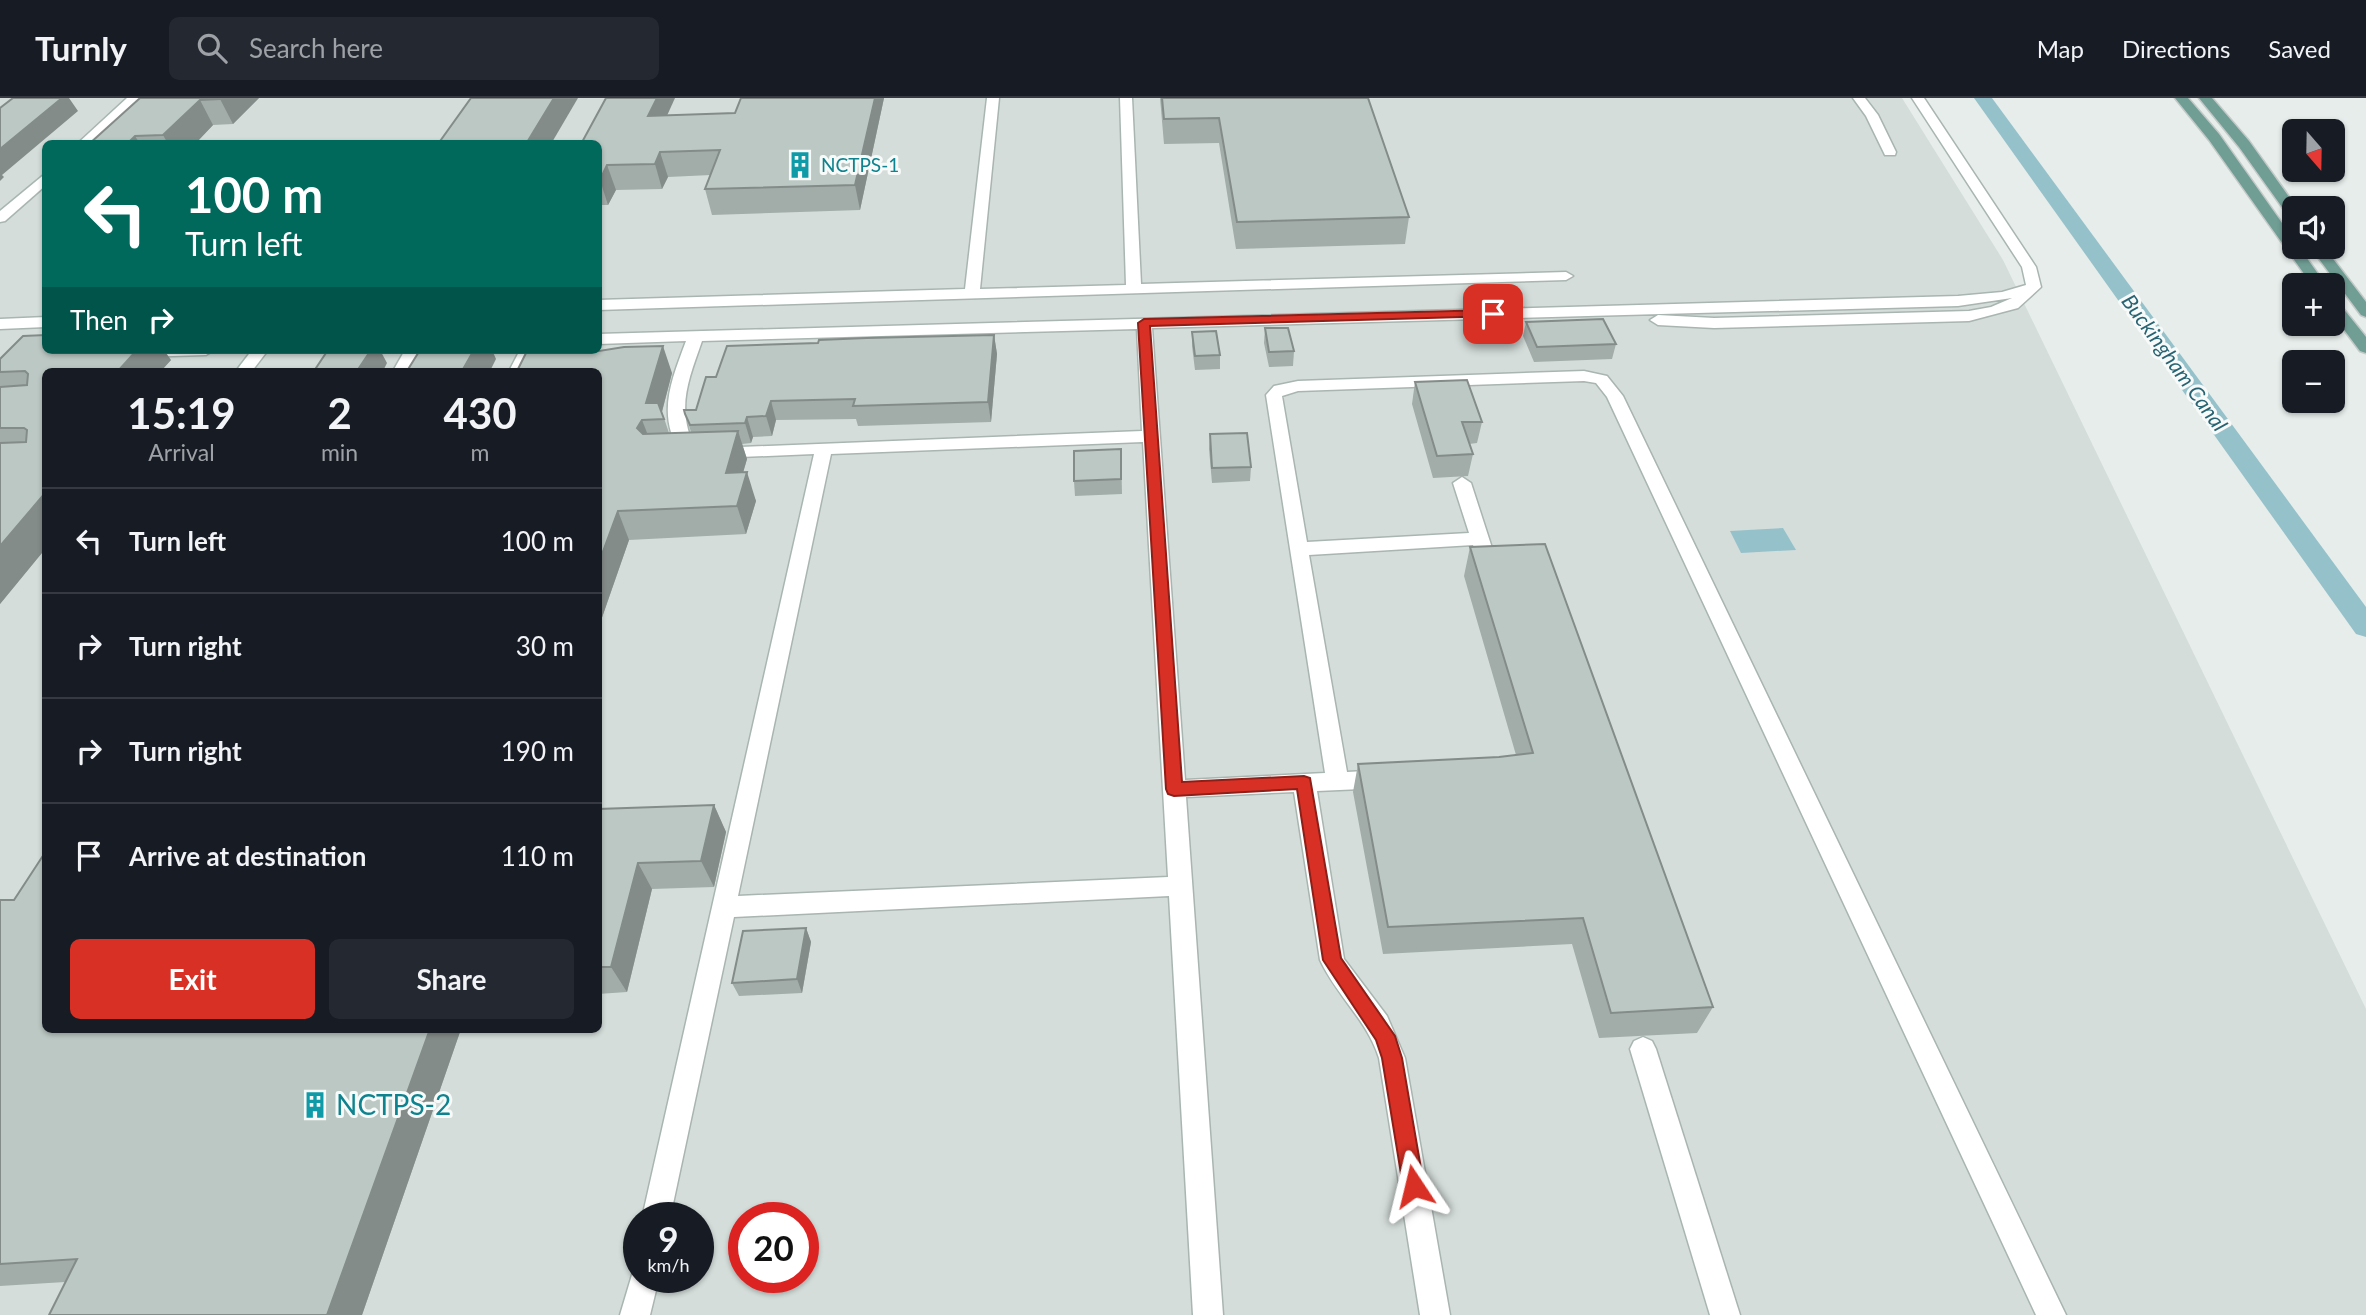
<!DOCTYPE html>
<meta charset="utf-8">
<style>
:root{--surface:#171b24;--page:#242831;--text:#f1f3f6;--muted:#9ea1a6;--line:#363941;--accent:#d93025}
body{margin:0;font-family:Lato,sans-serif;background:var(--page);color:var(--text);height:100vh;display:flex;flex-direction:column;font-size:26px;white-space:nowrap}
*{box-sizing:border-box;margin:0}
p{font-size:23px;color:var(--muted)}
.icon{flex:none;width:38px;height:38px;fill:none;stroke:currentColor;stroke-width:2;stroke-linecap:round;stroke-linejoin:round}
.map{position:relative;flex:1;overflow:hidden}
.drawer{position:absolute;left:42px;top:270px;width:560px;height:665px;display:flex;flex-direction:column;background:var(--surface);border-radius:10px;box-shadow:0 2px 5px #0004}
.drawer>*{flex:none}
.hud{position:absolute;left:42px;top:42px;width:560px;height:214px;border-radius:10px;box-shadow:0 2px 5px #0004;background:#00695c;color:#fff;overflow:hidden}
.needle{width:46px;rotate:160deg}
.controls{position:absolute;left:2282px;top:21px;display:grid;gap:14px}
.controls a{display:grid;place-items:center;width:63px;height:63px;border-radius:10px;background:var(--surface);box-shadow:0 2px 5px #0004;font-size:35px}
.speed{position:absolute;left:623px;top:1104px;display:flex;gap:14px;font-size:35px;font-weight:700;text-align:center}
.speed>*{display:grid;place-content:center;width:91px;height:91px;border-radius:50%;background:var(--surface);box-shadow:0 2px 5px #0004;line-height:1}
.speed small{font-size:18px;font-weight:400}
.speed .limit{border:10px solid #d22;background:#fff;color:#111}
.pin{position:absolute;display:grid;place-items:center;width:60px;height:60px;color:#fff;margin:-30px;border-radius:14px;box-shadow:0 4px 10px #0006}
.me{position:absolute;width:77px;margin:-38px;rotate:350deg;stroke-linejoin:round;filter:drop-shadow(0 0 5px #0008)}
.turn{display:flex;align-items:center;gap:24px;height:147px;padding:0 28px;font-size:32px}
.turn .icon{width:91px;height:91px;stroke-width:2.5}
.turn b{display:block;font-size:49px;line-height:60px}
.then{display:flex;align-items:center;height:66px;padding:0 28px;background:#0003;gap:14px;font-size:26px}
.eta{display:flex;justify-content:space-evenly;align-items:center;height:119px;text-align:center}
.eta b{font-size:42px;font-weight:700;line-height:49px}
.action{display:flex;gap:14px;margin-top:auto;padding:14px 28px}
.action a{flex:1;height:80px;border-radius:10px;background:var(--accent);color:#fff;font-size:28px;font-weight:700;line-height:80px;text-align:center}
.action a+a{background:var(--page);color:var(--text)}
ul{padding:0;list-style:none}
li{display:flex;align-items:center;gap:21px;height:105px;padding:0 28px;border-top:2px solid var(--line)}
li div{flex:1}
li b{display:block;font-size:26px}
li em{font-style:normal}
header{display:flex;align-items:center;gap:42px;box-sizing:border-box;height:98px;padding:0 35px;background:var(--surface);border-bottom:2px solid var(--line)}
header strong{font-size:33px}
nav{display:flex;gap:38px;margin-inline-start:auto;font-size:24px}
.search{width:490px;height:63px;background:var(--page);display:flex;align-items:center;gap:18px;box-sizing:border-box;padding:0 24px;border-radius:10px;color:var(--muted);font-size:26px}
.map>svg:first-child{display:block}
</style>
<header>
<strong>Turnly</strong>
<div class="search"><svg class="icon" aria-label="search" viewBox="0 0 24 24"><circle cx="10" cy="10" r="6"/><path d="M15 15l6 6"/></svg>Search here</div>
<nav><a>Map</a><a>Directions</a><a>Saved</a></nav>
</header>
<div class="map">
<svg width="2366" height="1217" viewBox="0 0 2366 1217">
<rect width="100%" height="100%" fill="#e6edea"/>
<path fill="#d4ddda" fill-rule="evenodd" d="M0,0H1902L2003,162L2366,911V1217H0ZM46,46H598V252H46ZM46,273H598V931H46ZM639,1120H698V1180H639ZM744,1120H803V1180H744Z"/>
<polygon fill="#95c1cb" points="1783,430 1796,452 1741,455 1730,433"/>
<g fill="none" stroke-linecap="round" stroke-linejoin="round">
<polygon fill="#95c1cb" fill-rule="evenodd" points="1974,0 1992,0 2366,509 2366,539 2356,536"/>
<defs>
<g id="minor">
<polygon points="127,0 140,0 91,46 77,46"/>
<polygon points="987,0 999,0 980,191 1126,187 1120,0 1132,0 1141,186 1566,174 1573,178 1566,182 598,212 598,202 965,191"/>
<polygon points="1853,0 1865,0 1878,17 1896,54 1895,57 1885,57 1866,18"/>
<path d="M1912,0H1924L2036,169L2041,189L2018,210L1969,223L1714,230L1658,227L1650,222L1658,217L1714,220L1969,213L1991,209L2012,200L1958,208L1152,230L1185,682L1325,675L1266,297L1274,288L1298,283L1584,273L1607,278L1623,298L2066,1217H2036L1607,299L1596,285L1584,283L1298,293L1282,298L1307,444L1469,435L1453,385L1462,379L1471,385L1493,453L1491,457H1477L1473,447L1309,457L1347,674L1384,672L1392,675L1395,681L1392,687L1384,690L1317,693L1344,861L1387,918L1405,960L1450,1217H1420L1379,960C1367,922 1336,897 1320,862L1294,694L1186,699L1223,1217H1193L1169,798L734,819L670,1120H642L814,356L717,360L708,355L717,350L1142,333L1137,231L702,243C687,286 675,313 698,356L689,361L683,360C656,318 670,286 686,243L598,246V236L1958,198L2002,194L2026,187L2022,169ZM1143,344L1168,779L738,798L831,356Z"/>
<polygon points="46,75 46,87 5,123 0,124 0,113"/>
<polygon points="46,219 46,229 0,231 0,221"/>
<polygon points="132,252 214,252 206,257 139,259 133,257"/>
<polygon points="252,252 268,252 252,273 236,273"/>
<polygon points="405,252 421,252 409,273 393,273"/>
<polygon points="520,252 536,252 525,273 509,273"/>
<polygon points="1643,939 1652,943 1656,951 1740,1217 1710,1217 1630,951 1634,943"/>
<polygon points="639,1168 639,1180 659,1180 650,1217 620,1217 634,1170"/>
</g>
<g id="major">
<polygon points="2175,0 2188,0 2219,36 2294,142 2294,149 2299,149 2326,187 2312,187 2209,42"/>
<polygon points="2199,0 2212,0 2249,43 2297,110 2294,110 2294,120 2289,119 2239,49"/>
<polygon points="2310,149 2324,149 2366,204 2366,219 2361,217"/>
<polygon points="2333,203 2338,204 2366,239 2366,255 2360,253 2333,217"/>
</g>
</defs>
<use href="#minor" stroke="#a9b5b1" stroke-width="3"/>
<use href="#major" stroke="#c3c9c7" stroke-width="3"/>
<use href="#minor" fill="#fff" fill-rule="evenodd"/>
<use href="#major" fill="#709e94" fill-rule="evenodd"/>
</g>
<g fill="#a2aca9">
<polygon points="140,0 259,0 233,26 213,27 195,46 89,46"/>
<polygon points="741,0 884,0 860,112 712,117 705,91 711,77 668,79 662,91 616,92 608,107 598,107 598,46 667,17 735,15"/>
<polygon points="1160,0 1368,0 1409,119 1405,146 1236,151 1219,45 1164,46"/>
<polygon points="1526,224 1616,246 1612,261 1534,264 1523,238"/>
<polygon points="1265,230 1294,253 1293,268 1269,269 1264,245"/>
<polygon points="1192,234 1220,257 1220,271 1195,272 1192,248"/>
<polygon points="994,237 997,256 991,324 858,328 856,321 776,322 772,338 753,339 751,345 742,346 747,361 743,374 756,403 746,436 629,442 598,531 598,273 587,255 672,275 662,314 669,335 691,334 684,312 696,312 716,279 818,245"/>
<polygon points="0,261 171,262 161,273 46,273 46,450 0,506"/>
<polygon points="1415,284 1482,324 1477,345 1469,346 1473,356 1468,378 1433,380 1412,306"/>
<polygon points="1210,336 1251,369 1250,383 1212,385 1209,351"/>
<polygon points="1121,351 1122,396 1075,398 1074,383"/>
<polygon points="1470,449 1713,909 1697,935 1599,940 1572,846 1383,856 1353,694 1358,666 1499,659 1516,657 1464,478"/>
<polygon points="714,707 726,734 714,789 652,791 627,894 598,896 598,711"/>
<polygon points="0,802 461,931 362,1217 49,1217 65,1184 0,1188"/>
<polygon points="806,830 811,844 802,895 739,898 732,885"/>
</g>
<g fill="#848c89">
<polygon points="62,0 69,0 78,13 2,77 4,79 0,83 0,51"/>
<polygon points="221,0 259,0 233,26 220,1"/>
<polygon points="554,0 578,0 551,46 526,46"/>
<polygon points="657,0 675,0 656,42 648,18"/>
<polygon points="875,0 884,0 860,112 855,87"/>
<polygon points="200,2 213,27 195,46 168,46 163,37"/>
<polygon points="135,38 140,46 127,46"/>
<polygon points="660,54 668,79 662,91 655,66"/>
<polygon points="607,67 616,92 608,107 600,82"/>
<polygon points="994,237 997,256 991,324 988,304"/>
<polygon points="663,248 672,275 660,321 646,305"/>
<polygon points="137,252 164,252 171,262 161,273 118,273"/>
<polygon points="371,252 380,252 387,265 383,273 357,273"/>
<polygon points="474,252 492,252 496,261 490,273 462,273"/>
<polygon points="771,303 776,322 772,338 766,318"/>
<polygon points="747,319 753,339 751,345 745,325"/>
<polygon points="642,322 653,350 637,330"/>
<polygon points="738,333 747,361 735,403 726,375"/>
<polygon points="747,374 756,403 746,436 737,408"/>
<polygon points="46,394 46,450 0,506 0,448"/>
<polygon points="618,413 629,442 598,531 598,467"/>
<polygon points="714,707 726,734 714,789 701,763"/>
<polygon points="638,765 652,791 627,894 611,869"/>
<polygon points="806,830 811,844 802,895 797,881"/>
<polygon points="430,931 461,931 362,1217 327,1217"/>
</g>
<g fill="#bcc8c4" stroke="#848c89" stroke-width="2">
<polygon points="13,0 62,0 0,51 0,10"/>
<polygon points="140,0 221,0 220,1 200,2 163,37 135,38 127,46 89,46"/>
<polygon points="471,0 554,0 526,46 438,46"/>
<polygon points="606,0 657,0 648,18 735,15 741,0 875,0 855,87 705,91 720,52 660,54 655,66 607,67 600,82 598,82 598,46 581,46"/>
<polygon points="1162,0 1368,0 1409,119 1237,124 1219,20 1164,21"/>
<polygon points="1603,221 1616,246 1537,249 1526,224"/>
<polygon points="1265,230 1288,230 1294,253 1269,254"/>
<polygon points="1216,233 1220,257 1195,258 1192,234"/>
<polygon points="46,237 46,252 137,252 118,273 46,273 46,394 0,448 0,345 26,344 27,332 24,330 0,330 0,289 27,287 28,276 25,273 0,274 0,261 23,238"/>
<polygon points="994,237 988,304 853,308 855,301 771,303 766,318 747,319 745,325 690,327 685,316 684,312 696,312 706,279 716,279 727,248 818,245 819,242 867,240"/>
<polygon points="663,248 646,305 658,305 664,321 642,322 637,330 643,336 738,333 726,375 747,374 737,408 618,413 598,467 598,273 517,273 527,253 586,252 587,255 624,249"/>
<polygon points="328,252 371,252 357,273 314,273"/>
<polygon points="420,252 474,252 462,273 407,273"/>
<polygon points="1467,282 1482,324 1462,324 1473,356 1437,358 1415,284"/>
<polygon points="1247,335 1251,369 1212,370 1210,336"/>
<polygon points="1121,351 1121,381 1074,383 1074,353"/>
<polygon points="1545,446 1713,909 1611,915 1583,820 1388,829 1358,666 1499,659 1533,655 1470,449"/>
<polygon points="714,707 701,763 638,765 611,869 598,869 598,711"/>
<polygon points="46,753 46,931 430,931 327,1217 49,1217 77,1161 0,1166 0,802 14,802"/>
<polygon points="806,830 797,881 732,885 743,833"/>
</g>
<polygon fill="#d93025" stroke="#8d1f18" stroke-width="2" points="1493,212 1499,216 1497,218 1150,228 1182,684 1304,678 1310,680 1341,860 1395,938 1402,960 1424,1088 1421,1096 1414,1099 1406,1096 1403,1088 1382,960 1376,942 1323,862 1297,691 1174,698 1168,696 1166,691 1138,225 1144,221"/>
<defs>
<symbol id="building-bare" viewBox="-9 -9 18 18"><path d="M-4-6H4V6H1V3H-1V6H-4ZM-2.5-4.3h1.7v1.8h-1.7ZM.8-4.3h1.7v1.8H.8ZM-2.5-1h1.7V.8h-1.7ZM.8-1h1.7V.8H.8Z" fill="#0f9aa8" stroke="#f7faf8" stroke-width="2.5" paint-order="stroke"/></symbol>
</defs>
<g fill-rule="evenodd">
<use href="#building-bare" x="781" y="48" width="38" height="38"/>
<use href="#building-bare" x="296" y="988" width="38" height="38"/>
</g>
<g text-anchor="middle" stroke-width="6" stroke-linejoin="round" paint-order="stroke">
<g font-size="19" fill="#0d838f" stroke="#f7faf8" text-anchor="start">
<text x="821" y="74">NCTPS-1</text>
</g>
<g font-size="21" font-style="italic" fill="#276373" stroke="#f7faf8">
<text transform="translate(2174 265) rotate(54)" y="7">Buckingham Canal</text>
</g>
<g font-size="28" fill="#0d838f" stroke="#f7faf8" text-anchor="start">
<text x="336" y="1017">NCTPS-2</text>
</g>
</g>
</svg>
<div class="controls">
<a><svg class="needle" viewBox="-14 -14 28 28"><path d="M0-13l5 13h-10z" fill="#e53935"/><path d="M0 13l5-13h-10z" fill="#9ea1a6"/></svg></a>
<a><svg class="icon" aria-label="sound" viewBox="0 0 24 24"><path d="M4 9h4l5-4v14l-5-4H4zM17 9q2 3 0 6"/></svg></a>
<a>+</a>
<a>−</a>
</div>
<div class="speed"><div>9<small>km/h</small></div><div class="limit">20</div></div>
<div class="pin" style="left:1493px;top:216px;background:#d93025"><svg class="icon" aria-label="arrive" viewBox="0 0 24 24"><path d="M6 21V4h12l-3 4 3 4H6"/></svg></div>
<svg class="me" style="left:1414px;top:1088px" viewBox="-20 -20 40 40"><path d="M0-17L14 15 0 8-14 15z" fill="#d93025" stroke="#fff" stroke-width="4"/></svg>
<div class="hud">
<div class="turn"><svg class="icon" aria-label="left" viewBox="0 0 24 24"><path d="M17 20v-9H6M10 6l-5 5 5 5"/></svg><div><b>100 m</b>Turn left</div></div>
<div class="then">Then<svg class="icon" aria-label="right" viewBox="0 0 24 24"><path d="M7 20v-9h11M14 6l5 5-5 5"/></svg></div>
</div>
<section class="drawer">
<div class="eta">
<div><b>15:19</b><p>Arrival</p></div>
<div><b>2</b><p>min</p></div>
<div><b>430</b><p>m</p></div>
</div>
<ul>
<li><svg class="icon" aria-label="left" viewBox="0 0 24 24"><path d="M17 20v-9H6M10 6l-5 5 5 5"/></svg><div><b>Turn left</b></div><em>100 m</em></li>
<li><svg class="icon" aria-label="right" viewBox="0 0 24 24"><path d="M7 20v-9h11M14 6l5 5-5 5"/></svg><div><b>Turn right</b></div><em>30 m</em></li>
<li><svg class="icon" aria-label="right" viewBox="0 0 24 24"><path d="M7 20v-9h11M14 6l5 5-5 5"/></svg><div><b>Turn right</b></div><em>190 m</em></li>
<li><svg class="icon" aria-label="arrive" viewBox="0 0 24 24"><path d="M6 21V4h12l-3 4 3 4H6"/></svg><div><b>Arrive at destination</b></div><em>110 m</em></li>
</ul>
<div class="action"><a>Exit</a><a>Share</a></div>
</section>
</div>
